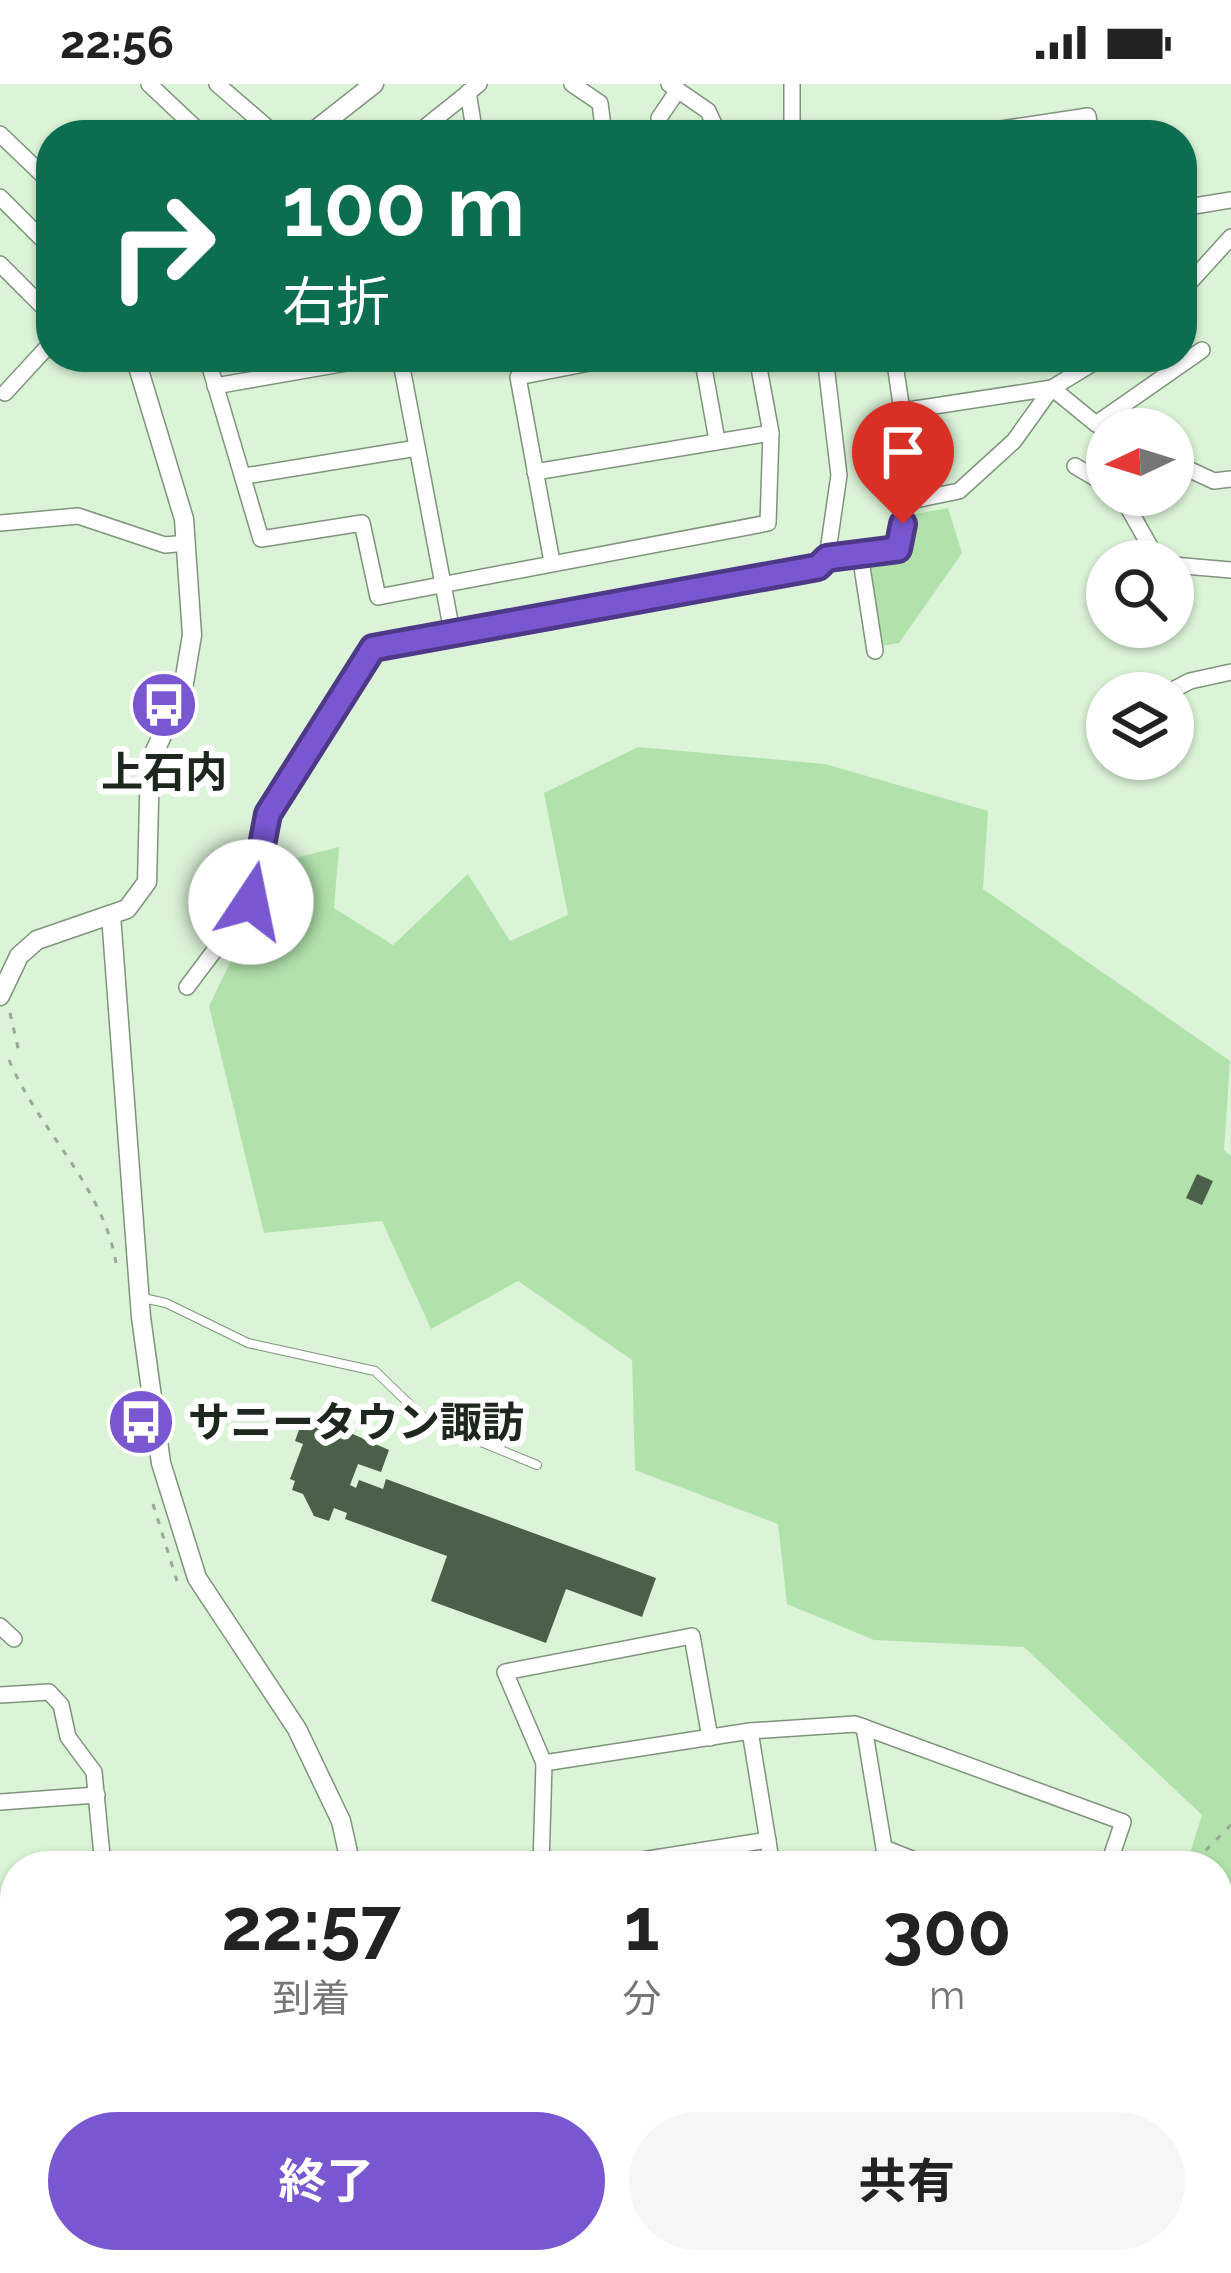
<!DOCTYPE html>
<html lang="ja">
<meta charset="utf-8">
<style>
:root{--surface:#fff;--page:#f6f6f6;--text:#222;--muted:#767676;--accent:#7857d1}
body{margin:0;font-family:Raleway,"Noto Sans JP",sans-serif;background:var(--page);color:var(--text);height:100vh;display:flex;flex-direction:column;font-size:45px;white-space:nowrap}
*{box-sizing:border-box;margin:0}
p{font-size:39px;color:var(--muted)}
.icon{flex:none;width:66px;height:66px;fill:none;stroke:currentColor;stroke-width:2;stroke-linecap:round;stroke-linejoin:round}
.map{position:relative;flex:1;overflow:hidden}
.sheet{position:absolute;left:0px;top:1767px;width:1233px;height:423px;display:flex;flex-direction:column;background:var(--surface);border-radius:48px 48px 0 0;box-shadow:0 3px 9px #0004}
.sheet>*{flex:none}
.top-card{position:absolute;left:36px;top:36px;width:1161px;height:252px;border-radius:48px;box-shadow:0 3px 9px #0004;background:#0b6e4f;color:#fff;overflow:hidden}
.needle{width:78px;rotate:266deg}
.fabs{position:absolute;left:1086px;top:324px;display:grid;gap:24px}
.fabs a{display:grid;place-items:center;width:108px;height:108px;border-radius:50%;background:var(--surface);box-shadow:0 3px 9px #0004;font-size:60px}
.pin{position:absolute;display:grid;place-items:center;width:102px;height:102px;color:#fff;margin:-123px -51px;border-radius:50% 50% 50% 0;rotate:-45deg;box-shadow:0 0 12px #0007}
.pin .icon{rotate:45deg}
.me{position:absolute;width:132px;margin:-66px;rotate:11deg;stroke-linejoin:round;filter:drop-shadow(0 0 9px #0008)}
.turn{display:flex;align-items:center;gap:42px;height:252px;padding:0 48px;font-size:54px}
.turn .icon{width:156px;height:156px;stroke-width:2.5}
.turn b{display:block;font-size:84px;line-height:102px}
.eta{display:flex;justify-content:space-evenly;align-items:center;height:204px;text-align:center}
.eta b{font-size:72px;font-weight:700;line-height:84px}
.cta{display:flex;gap:24px;margin-top:auto;padding:24px 48px}
.cta a{flex:1;height:138px;border-radius:72px;background:var(--accent);color:#fff;font-size:48px;font-weight:700;line-height:138px;text-align:center}
.cta a+a{background:var(--page);color:var(--text)}
.status{display:flex;justify-content:space-between;align-items:center;height:84px;padding:0 60px;background:var(--surface);direction:ltr}
.status svg{height:33px;fill:currentColor}
.map>svg:first-child{display:block}
</style>
<div class="status"><b>22:56</b><svg viewBox="0 0 49 12"><path d="M0 12V9h3v3zM5 12V6h3v6zM10 12V3h3v9zM15 12V0h3v12zM26 1h20v11H26zM47 4h2v5h-2z"/></svg></div>
<div class="map">
<svg width="1231" height="2189" viewBox="0 0 1231 2189">
<rect width="100%" height="100%" fill="#dbf3d7"/>
<g fill="#b2e2ac">
<polygon points="948,424 962,469 899,559 882,562 869,479 902,471 910,431"/>
<polygon points="638,663 825,680 988,727 983,805 1230,977 1224,1066 1231,1072 1231,2189 1108,2189 1110,2175 1218,2175 1218,1782 1186,1782 1202,1731 1024,1563 874,1556 787,1520 778,1440 635,1386 632,1276 518,1197 431,1245 382,1137 264,1149 209,922 279,778 339,763 334,824 393,861 468,790 510,857 568,831 544,709"/>
</g>
<g fill="#4b6049">
<polygon points="1197,1090 1213,1097 1202,1121 1186,1114"/>
<polygon points="305,1329 389,1366 381,1388 358,1380 350,1401 356,1404 359,1396 383,1405 386,1395 656,1494 642,1533 566,1505 546,1559 431,1517 447,1472 345,1435 347,1429 334,1424 329,1437 314,1432 303,1410 292,1406 295,1397 290,1395 303,1360 295,1357"/>
</g>
<g fill="none" stroke-linecap="round" stroke-linejoin="round">
<defs>
<polyline id="service" points="143,1214 166,1219 248,1259 375,1287 425,1335 537,1381"/>
<g id="minor">
<polyline points="149,0 203,51"/>
<polyline points="217,0 276,51"/>
<polyline points="572,0 600,19 604,51"/>
<polyline points="669,0 708,27 719,51"/>
<polyline points="792,0 792,51"/>
<polyline points="468,8 475,51"/>
<polyline points="0,50 51,99"/>
<polyline points="415,51 479,0"/>
<polyline points="662,51 659,34 678,6"/>
<polyline points="961,51 1088,32 1091,51"/>
<polyline points="0,113 51,164"/>
<polyline points="1182,124 1231,116"/>
<polyline points="0,180 51,231"/>
<polyline points="1182,207 1231,153"/>
<polyline points="207,273 261,455 362,439 378,513 768,439 771,349 757,273"/>
<polyline points="400,273 453,553"/>
<polyline points="702,273 717,356"/>
<polyline points="894,273 902,327 1052,304 1096,340"/>
<polyline points="215,302 381,273"/>
<polyline points="5,309 51,259"/>
<polyline points="902,327 905,418"/>
<polyline points="1107,345 1096,340 1202,266"/>
<polyline points="1173,378 1214,397 1231,395"/>
<polyline points="1075,382 1107,401"/>
<polyline points="535,388 771,349"/>
<polyline points="245,392 417,364"/>
<polyline points="1121,411 1156,473 1164,477"/>
<polyline points="0,439 78,432 165,461 187,459"/>
<polyline points="860,470 875,567"/>
<polyline points="827,474 898,465 905,418 959,407 1014,357 1052,304 1103,273"/>
<polyline points="552,478 518,293 620,273"/>
<polyline points="1173,481 1231,486"/>
<polyline points="1167,609 1190,597 1231,588"/>
<polyline points="187,903 251,818 268,730 373,564 818,483 827,474 839,391 825,273"/>
<polyline points="0,1542 14,1555"/>
<polyline points="0,1611 49,1608 61,1621 68,1653 94,1688 103,1782"/>
<polyline points="864,1643 887,1782"/>
<polyline points="750,1647 855,1640 1123,1738 1108,1782"/>
<polyline points="544,1679 505,1588 692,1552 710,1654"/>
<polyline points="0,1718 97,1711"/>
<polyline points="884,1764 930,1782"/>
<polyline points="541,1782 544,1679 750,1647 772,1782"/>
<polyline points="604,1782 768,1756"/>
<polyline points="0,1826 15,1825"/>
<polyline points="0,1935 15,1934"/>
<polyline points="0,2036 15,2035"/>
<polyline points="0,2146 15,2145"/>
<polyline points="736,2175 738,2189"/>
<polyline points="836,2175 839,2189"/>
<polyline points="950,2175 952,2189"/>
</g>
<g id="tertiary">
<polyline points="309,51 374,0"/>
<polyline points="111,831 141,1233 161,1379 197,1494 297,1645 341,1737 351,1782"/>
<polyline points="0,912 19,872 37,856 127,825 147,798 150,678 183,605 192,551 184,435 135,273"/>
<polyline points="431,2189 443,2175"/>
</g>
</defs>
<use href="#service" stroke="#7e947b" stroke-width="10"/>
<use href="#minor" stroke="#7e947b" stroke-width="18"/>
<use href="#tertiary" stroke="#7e947b" stroke-width="21"/>
<g stroke="#97aa95" stroke-width="3" stroke-dasharray="6 9" stroke-linecap="butt">
<polyline points="10,929 19,968"/>
<path d="M9,976C40,1049 107,1105 117,1186"/>
<polyline points="153,1420 177,1497"/>
<polyline points="1195,1777 1231,1741"/>
</g>
<use href="#service" stroke="#fff" stroke-width="8"/>
<use href="#minor" stroke="#fff" stroke-width="15"/>
<use href="#tertiary" stroke="#fff" stroke-width="18"/>
</g>
<g fill="none" stroke-linecap="round" stroke-linejoin="round">
<defs>
<polyline id="route" points="251,818 268,730 373,564 818,483 827,474 898,465 903,440"/>
</defs>
<use href="#route" stroke="#4e3988" stroke-width="30"/>
<use href="#route" stroke="#7857d1" stroke-width="21"/>
</g>
<defs>
<symbol id="bus-disc" viewBox="-11 -11 22 22"><circle r="9.5" fill="#7857d1" stroke="#fff"/><path d="M-5-6H5V4H4V6H2V4H-2V6H-4V4H-5ZM-3.5-4V0h7V-4ZM-3.5 1.2v1.5H-2V1.2ZM2 1.2v1.5H3.5V1.2Z" fill="#fff"/></symbol>
</defs>
<g fill-rule="evenodd">
<use href="#bus-disc" x="126" y="583" width="76" height="76"/>
<use href="#bus-disc" x="103" y="1300" width="76" height="76"/>
</g>
<g text-anchor="middle" stroke-width="12" stroke-linejoin="round" paint-order="stroke">
<g font-size="42" font-weight="bold" fill="#1e271d" stroke="#fff">
<text x="164" y="703">上石内</text>
<text x="188" y="1353" text-anchor="start">サニータウン諏訪</text>
</g>
</g>
</svg>
<div class="fabs">
<a><svg class="needle" viewBox="-14 -14 28 28"><path d="M0-13l5 13h-10z" fill="#e53935"/><path d="M0 13l5-13h-10z" fill="#767676"/></svg></a>
<a><svg class="icon" aria-label="search" viewBox="0 0 24 24"><circle cx="10" cy="10" r="6"/><path d="M15 15l6 6"/></svg></a>
<a><svg class="icon" aria-label="layers" viewBox="0 0 24 24"><path d="M12 4l9 5-9 5-9-5zM3 14l9 5 9-5"/></svg></a>
</div>
<div class="pin" style="left:903px;top:440px;background:#d93025"><svg class="icon" aria-label="arrive" viewBox="0 0 24 24"><path d="M6 21V4h12l-3 4 3 4H6"/></svg></div>
<svg class="me" style="left:251px;top:818px" viewBox="-20 -20 40 40"><circle r="19" fill="#fff"/><path d="M0-13L10 11 0 6-10 11z" fill="#7857d1"/></svg>
<div class="top-card">
<div class="turn"><svg class="icon" aria-label="right" viewBox="0 0 24 24"><path d="M7 20v-9h11M14 6l5 5-5 5"/></svg><div><b>100 m</b>右折</div></div>
</div>
<section class="sheet">
<div class="eta">
<div><b>22:57</b><p>到着</p></div>
<div><b>1</b><p>分</p></div>
<div><b>300</b><p>m</p></div>
</div>
<div class="cta"><a>終了</a><a>共有</a></div>
</section>
</div>
